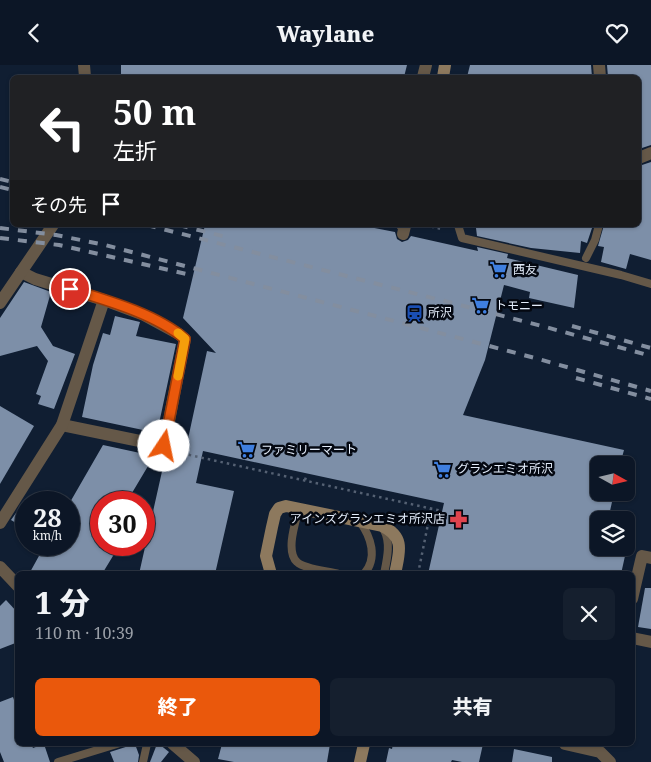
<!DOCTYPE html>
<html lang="ja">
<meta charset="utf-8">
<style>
:root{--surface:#0c1626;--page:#151f2e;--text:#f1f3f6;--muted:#9a9fa7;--line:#2c3543;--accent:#ea580c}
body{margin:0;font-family:"Noto Serif","Noto Sans JP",serif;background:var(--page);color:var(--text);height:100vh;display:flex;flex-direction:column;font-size:19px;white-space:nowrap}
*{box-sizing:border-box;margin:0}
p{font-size:16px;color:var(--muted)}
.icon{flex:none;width:28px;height:28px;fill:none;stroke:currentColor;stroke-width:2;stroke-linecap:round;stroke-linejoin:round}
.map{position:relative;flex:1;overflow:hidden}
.details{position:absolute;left:15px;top:506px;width:620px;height:175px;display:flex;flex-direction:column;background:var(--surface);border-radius:8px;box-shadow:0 1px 4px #0004,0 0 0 1px var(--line)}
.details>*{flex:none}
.banner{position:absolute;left:10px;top:10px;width:631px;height:152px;border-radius:8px;box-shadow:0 1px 4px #0004,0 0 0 1px var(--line);background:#202124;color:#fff;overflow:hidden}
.needle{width:32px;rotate:98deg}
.fabs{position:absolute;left:590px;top:391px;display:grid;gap:10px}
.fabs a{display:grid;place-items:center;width:45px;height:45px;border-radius:8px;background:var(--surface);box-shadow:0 1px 4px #0004,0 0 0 1px var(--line);font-size:25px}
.speed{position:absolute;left:15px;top:426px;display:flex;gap:10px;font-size:25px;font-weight:700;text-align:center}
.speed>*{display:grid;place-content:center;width:65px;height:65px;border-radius:50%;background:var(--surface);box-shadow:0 1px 4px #0004,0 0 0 1px var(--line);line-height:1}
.speed small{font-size:12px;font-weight:400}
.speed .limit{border:8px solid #d22;background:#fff;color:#111}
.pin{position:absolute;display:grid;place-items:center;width:42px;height:42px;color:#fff;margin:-21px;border:2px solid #fff;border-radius:50%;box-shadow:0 1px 5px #0007}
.me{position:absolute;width:55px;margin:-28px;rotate:11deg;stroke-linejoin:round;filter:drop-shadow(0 0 4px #0008)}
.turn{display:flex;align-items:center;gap:18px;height:105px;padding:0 20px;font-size:22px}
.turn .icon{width:65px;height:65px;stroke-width:2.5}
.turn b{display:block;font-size:35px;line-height:42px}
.then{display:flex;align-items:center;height:48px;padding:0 20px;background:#0003;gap:10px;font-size:19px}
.round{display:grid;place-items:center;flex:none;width:52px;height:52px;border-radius:8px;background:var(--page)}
.overview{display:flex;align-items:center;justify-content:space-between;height:85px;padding:0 20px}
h1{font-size:30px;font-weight:800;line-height:38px}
.button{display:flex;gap:10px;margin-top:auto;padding:10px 20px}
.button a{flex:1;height:58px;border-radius:8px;background:var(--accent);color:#fff;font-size:20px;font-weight:800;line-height:58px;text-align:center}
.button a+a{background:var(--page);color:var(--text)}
header{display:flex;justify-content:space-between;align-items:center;height:65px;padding:0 20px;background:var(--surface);font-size:22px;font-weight:800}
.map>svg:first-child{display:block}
</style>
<header><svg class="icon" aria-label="back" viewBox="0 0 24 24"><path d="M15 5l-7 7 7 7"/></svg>Waylane<svg class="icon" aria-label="heart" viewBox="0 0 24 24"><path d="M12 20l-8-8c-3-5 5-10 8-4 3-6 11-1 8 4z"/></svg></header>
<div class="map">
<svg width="651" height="697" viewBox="0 0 651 697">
<rect width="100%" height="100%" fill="#101e32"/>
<g fill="#7d8fa8">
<polygon points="121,0 407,0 404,12 121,12"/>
<polygon points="470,0 591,0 592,12 467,12"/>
<polygon points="607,0 651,0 651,80 639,84 639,12 608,12"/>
<polygon points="651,97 651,195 630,189 626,204 601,197 604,182 598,181 604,160 639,160 639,101"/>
<polygon points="205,160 359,160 395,167 397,174 402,177 408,175 411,171 478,186 477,182 508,189 507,193 578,210 574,243 529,233 530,227 504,220 485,295 463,350 624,385 620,400 599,400 599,428 614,428 608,455 599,455 599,482 627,482 621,509 428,509 444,438 203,386 196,418 234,426 215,509 139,509 165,393 183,397 207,286 216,288 183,253"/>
<polygon points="484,160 593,160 587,178 581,176 580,188 531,183 477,171 476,163"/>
<polygon points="24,217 51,227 41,262 53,281 75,289 54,344 38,339 41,331 36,329 48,296 37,281 0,291 0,253"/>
<polygon points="115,251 140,257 136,271 176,279 157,368 82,352 93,300 103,268 110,270"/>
<polygon points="0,341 34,361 0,419"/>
<polygon points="103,380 154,391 126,438 101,438 101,480 105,480 116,486 102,509 29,509 45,480 69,480 69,439"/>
<polygon points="16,448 26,458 26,464 11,455"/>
<polygon points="645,523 651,523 651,564 638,562"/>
<polygon points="6,535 18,548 18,577 0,584 0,541"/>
<polygon points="13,632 15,638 18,636 18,679 31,679 33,683 44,679 50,697 4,697 0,687 0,637"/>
<polygon points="135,679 139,690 138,697 114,697 110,687"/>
<polygon points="157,679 159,679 169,687 161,697 150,697"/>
<polygon points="222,679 330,679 327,697 234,697 218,694"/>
<polygon points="393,679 483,679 479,697 462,697 452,695 451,697 386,697 389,683 392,684"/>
<polygon points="514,684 552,692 552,697 512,697"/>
</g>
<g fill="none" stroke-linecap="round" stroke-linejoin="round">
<g stroke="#556173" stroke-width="2.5" stroke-dasharray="2.5 4" stroke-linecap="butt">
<polyline points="459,12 460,10"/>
<polyline points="425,160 441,164"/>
<polyline points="176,387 442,446"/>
<polyline points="305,415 307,409"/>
<polyline points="418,509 431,444"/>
</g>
<g stroke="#655848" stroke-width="8">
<polyline points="458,160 462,173 621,210 651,219"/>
<polyline points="586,193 595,175 599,160"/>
<path d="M299,443C296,456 285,486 297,497C304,504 328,506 339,509"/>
<path d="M360,457C371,472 378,493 364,509"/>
<path d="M384,509C387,494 391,478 384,465"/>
<polyline points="58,697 117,679"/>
<polyline points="143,697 147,679"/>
</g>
<g stroke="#655848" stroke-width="12">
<polyline points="84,0 85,12"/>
<polyline points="599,0 600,12"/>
<polyline points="423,12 426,0"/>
<polyline points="639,93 651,88"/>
<polyline points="402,160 405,161 403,169"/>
<polyline points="21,207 35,214 104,235 144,250 179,269 185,274 164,381 62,360"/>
<polyline points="0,238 53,160"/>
<polyline points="0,458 62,360 104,235"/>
<polyline points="0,502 18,521"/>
<polyline points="632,534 642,491 651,493"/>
<polyline points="632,573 651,577"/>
<polyline points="173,679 194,697"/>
<polyline points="565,679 600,687 610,697"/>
</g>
<g stroke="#8d795e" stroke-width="12">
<polyline points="443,12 445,0"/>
<path d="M271,509L266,491L272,462L275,449L279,443L286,441L382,461C406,472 399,488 395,509"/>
<polyline points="360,697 364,679"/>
</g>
<g stroke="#838e9f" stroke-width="4" stroke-dasharray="9 9" stroke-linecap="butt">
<polyline points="0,114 12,117"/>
<polyline points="0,122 12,125"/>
<polyline points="147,160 542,261 651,291"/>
<polyline points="179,160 230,173"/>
<polyline points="0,163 56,170 105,180 535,293 651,326"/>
<polyline points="0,173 59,180 195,211"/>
<polyline points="572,261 651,283"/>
<polyline points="576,313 651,334"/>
</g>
</g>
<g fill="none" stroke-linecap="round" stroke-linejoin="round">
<defs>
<path id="route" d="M70,224C106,235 156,249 185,274L164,381"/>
</defs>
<use href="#route" stroke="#983908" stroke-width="12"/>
<use href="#route" stroke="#ea580c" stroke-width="9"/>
<polyline stroke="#f59e0b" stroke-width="9" points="178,268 185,274 178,311"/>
</g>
<defs>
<symbol id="supermarket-bare" viewBox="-9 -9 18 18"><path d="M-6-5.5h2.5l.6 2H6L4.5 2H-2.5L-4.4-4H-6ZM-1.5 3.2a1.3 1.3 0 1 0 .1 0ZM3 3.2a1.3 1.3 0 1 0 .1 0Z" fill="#3f7fe0" stroke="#040811" stroke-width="2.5" paint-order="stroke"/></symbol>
<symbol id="station-bare" viewBox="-9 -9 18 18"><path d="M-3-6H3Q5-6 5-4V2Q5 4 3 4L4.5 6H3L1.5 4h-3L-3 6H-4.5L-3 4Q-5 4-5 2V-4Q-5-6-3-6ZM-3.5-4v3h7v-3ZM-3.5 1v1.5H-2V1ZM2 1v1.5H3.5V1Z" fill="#1a4fb4" stroke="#040811" stroke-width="2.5" paint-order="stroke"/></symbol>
<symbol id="pharmacy-bare" viewBox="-9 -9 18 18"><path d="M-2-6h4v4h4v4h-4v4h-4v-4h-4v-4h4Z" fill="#e0444e" stroke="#040811" stroke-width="2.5" paint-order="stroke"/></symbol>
</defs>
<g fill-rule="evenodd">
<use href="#supermarket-bare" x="486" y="192" width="25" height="25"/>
<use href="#supermarket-bare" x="468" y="228" width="25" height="25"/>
<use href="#station-bare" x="402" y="236" width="25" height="25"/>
<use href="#supermarket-bare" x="234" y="372" width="25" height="25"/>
<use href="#supermarket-bare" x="430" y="392" width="25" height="25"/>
<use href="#pharmacy-bare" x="446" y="442" width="25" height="25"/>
</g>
<g text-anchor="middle" stroke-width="5" stroke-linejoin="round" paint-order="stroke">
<g font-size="12" fill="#e3ecfa" stroke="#040811" text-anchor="start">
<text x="513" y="209">西友</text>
<text x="495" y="245">トモニー</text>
<text x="428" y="252">所沢</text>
<text x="261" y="389">ファミリーマート</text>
<text x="457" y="408">グランエミオ所沢</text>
<text x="445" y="458" text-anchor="end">アインズグランエミオ所沢店</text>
</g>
</g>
</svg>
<div class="fabs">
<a><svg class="needle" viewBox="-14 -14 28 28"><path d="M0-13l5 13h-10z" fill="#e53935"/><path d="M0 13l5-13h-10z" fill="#9a9fa7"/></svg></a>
<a><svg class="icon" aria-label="layers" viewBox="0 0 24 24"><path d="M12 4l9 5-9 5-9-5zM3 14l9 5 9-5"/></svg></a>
</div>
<div class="speed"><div>28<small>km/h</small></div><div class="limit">30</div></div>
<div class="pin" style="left:70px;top:224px;background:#d93025"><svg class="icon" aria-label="arrive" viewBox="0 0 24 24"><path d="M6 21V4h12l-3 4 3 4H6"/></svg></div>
<svg class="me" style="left:164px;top:381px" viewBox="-20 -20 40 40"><circle r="19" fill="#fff"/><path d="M0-13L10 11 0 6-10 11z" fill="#ea580c"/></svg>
<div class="banner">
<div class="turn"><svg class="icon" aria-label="left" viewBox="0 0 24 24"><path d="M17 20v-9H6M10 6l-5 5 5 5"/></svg><div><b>50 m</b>左折</div></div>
<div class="then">その先<svg class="icon" aria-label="arrive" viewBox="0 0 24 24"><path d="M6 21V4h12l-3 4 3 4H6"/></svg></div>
</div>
<section class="details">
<div class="overview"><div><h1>1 分</h1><p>110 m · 10:39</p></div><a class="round"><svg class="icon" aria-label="close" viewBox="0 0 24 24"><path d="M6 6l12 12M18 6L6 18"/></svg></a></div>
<div class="button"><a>終了</a><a>共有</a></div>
</section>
</div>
